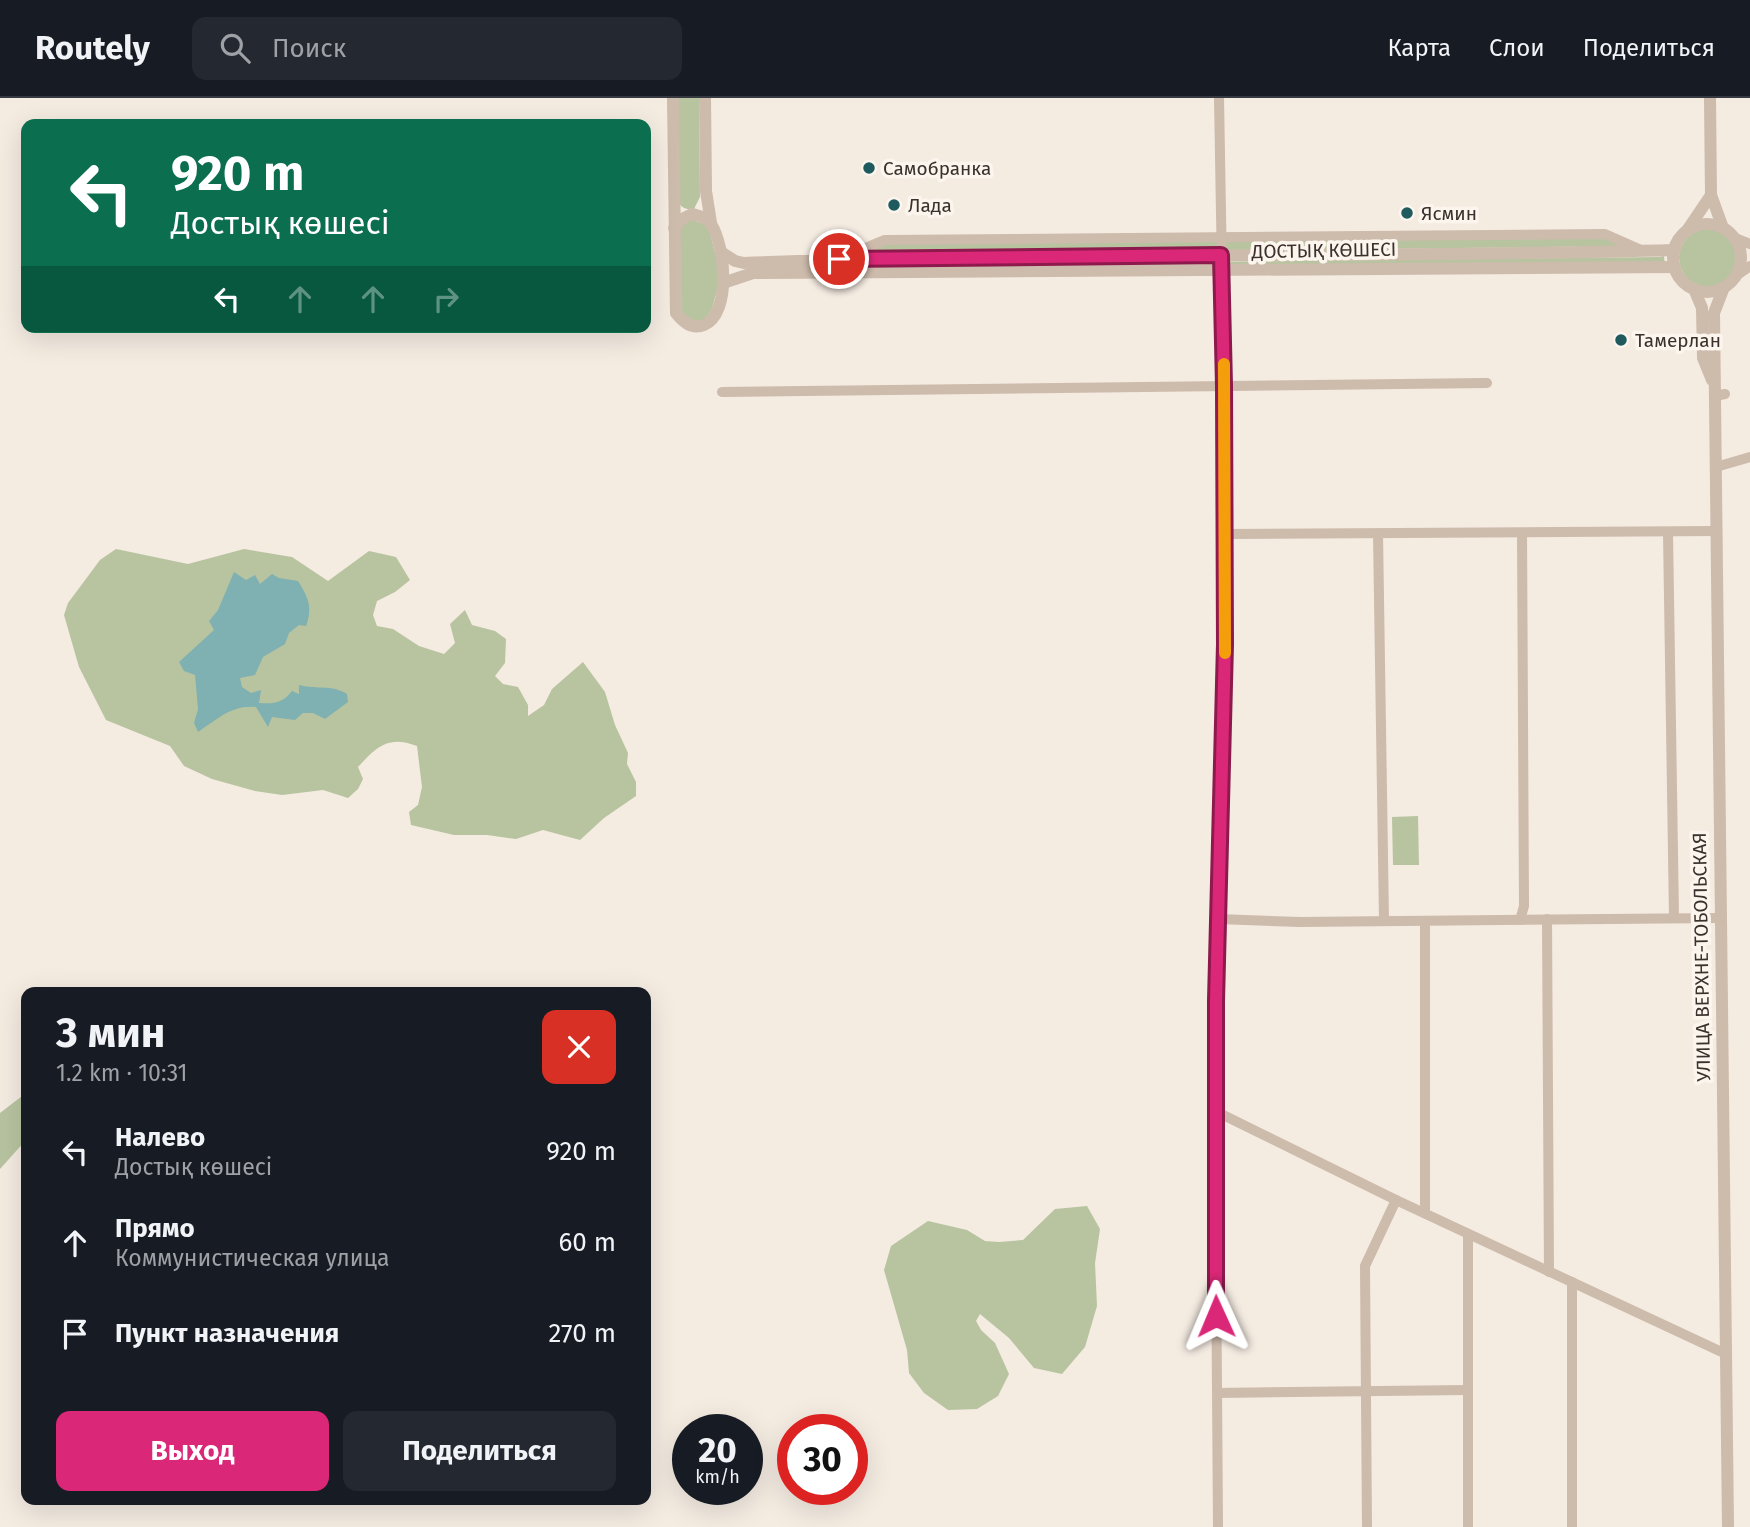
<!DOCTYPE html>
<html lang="ru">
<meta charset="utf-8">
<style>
:root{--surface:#171b24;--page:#242831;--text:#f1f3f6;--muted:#9ea1a6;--line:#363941;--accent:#db2777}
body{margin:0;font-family:"Fira Sans",sans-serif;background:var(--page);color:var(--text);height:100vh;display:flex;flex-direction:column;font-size:26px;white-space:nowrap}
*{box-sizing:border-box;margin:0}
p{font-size:23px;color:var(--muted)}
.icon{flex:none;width:38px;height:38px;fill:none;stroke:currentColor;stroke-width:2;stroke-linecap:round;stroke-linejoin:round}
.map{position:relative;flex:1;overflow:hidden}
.details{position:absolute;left:21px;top:889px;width:630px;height:518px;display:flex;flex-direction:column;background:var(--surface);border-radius:14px;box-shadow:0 7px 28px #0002}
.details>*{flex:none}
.guide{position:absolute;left:21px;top:21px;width:630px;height:214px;border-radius:14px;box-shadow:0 7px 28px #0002;background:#0b6e4f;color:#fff;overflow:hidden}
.speed{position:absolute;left:672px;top:1316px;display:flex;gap:14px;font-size:35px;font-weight:700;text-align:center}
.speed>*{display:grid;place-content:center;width:91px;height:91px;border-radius:50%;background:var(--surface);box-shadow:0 7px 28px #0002;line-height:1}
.speed small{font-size:18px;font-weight:400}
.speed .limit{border:10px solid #d22;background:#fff;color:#111}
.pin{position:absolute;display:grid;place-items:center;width:60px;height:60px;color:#fff;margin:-30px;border:4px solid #fff;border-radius:50%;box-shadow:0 2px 7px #0007}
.me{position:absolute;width:77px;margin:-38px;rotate:359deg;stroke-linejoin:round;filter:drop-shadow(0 0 5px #0008)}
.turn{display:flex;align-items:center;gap:24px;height:147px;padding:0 35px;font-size:32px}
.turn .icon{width:91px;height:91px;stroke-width:2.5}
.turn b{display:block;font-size:49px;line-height:60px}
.lanes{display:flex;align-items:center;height:66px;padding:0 35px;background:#0003;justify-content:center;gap:35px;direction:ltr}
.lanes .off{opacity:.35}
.round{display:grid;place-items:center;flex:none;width:74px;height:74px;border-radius:14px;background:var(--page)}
.headline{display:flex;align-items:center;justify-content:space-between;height:119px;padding:0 35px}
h1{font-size:42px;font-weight:700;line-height:52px}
.button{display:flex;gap:14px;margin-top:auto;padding:14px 35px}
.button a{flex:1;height:80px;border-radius:14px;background:var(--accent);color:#fff;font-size:28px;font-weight:700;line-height:80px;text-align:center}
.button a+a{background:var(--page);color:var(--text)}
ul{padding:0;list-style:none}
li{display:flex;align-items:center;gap:21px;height:91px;padding:0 35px}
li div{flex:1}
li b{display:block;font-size:26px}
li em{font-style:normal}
header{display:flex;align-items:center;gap:42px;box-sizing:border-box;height:98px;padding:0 35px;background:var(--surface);border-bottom:2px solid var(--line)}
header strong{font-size:33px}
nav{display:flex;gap:38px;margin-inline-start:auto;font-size:24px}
.search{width:490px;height:63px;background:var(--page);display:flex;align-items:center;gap:18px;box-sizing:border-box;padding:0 24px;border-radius:14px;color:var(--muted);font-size:26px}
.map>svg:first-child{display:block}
</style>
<header>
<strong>Routely</strong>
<div class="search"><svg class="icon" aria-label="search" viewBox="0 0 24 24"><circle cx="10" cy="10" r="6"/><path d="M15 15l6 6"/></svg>Поиск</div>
<nav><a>Карта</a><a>Слои</a><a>Поделиться</a></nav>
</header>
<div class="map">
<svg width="1750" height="1429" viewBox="0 0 1750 1429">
<rect width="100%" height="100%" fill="#f4ebe1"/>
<g fill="#b8c4a0">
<path d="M677,0H699L700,99L694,111C686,112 682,110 678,104Z"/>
<polygon points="689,121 708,127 721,178 712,211 702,225 682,219 679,132"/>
<circle cx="1708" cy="160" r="29"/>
<polygon points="1605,140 1624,148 863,157 885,145"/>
<polygon points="1664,158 1665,168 745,169 1659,159"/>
<path d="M116,451L188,466L244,451L292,459L328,483L369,453L396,459L410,482L395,494L377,503L373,517L377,528L393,531L419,548L444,556L455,545L450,526L465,512L472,527L495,533L506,541L505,565L495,578L503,586L518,589L528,607V618L544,607L552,591L583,564L605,594L615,627L628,655L627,666L636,684V698L604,720L580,742L543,732L516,741L487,737H454L411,727L409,714L418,707L422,689L417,648C389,637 377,648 358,669L363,681L358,691L348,700L323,692L282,697L255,693L212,681L184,668L170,648L106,622L79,569L64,517L68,505L100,462Z"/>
<polygon points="1418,718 1419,767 1393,767 1392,719"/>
<polygon points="26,995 26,1042 0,1071 0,1015"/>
<polygon points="1087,1108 1100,1131 1095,1165 1097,1208 1085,1249 1062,1276 1034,1270 1009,1240 980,1216 976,1223 981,1232 995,1245 1009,1276 998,1298 977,1311 948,1312 924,1295 909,1275 907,1252 884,1172 891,1148 928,1123 967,1132 985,1143 999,1144 1023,1142 1055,1111"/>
</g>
<path fill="#7fb0b2" d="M234,474L246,482L255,477L260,486L272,476L279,480L298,483C308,499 313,509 306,528L299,527L289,535L285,546L263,559L255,577L240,580L242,589L251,595L261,592L259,605C274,606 283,605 292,593L299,596V587C318,592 331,586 347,596L348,604L325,621L313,615H303L295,622L272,619L268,629L256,609C231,607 218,621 198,634L194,625L198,611L195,577L184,573L179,564L214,532L209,523L218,512Z"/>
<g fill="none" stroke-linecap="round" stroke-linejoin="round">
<g stroke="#cdbbac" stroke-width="10">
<polyline points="1735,140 1750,146"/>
<polyline points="841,160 885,142 1605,136 1639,151"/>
<polyline points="1736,178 1750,168"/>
<polyline points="722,294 1487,285"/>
<polyline points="1715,298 1725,296"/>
<polyline points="1716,369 1750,359"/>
<polyline points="1668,434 1674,820"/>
<polyline points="1225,436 1716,433"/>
<polyline points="1378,436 1384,823"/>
<polyline points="1218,821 1300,824 1720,820"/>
<polyline points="1547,821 1549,1174"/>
<polyline points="1520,822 1524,808 1522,435"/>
<polyline points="1425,823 1425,1115"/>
<polyline points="1215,1013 1396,1102 1726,1256"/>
<polyline points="1572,1184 1572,1429"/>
<polyline points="1217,1295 1468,1292"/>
<polyline points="1218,1429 1215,1013 1225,546 1224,287 1219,0"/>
<polyline points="1367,1429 1365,1168 1396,1102"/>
<polyline points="1468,1429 1468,1136"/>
</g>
<g stroke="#cdbbac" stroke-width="12">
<path d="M673,0L676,215C683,224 692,232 704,227C732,215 725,147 711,126C707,119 699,118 692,116L682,121L674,130"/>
<polyline points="705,0 706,93 711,125"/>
<polyline points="1710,0 1711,97 1723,130"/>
<circle cx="1707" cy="160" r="34"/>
<polyline points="1688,131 1711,97"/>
<path d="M721,154L735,163L744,165C1054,153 1365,161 1675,152"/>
<polyline points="723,185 753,175 1675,169"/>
<polyline points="1724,189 1714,215 1728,1429"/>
<polyline points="1694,191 1702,210 1703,260 1712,282"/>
</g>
</g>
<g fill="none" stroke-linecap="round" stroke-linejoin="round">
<defs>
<polyline id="route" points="839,161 1221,157 1224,288 1225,546 1216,903 1216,1218"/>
</defs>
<use href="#route" stroke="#8e194d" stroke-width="18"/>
<use href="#route" stroke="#db2777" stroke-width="12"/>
<polyline stroke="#f59e0b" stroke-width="12" points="1224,266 1225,555"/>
</g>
<g fill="#1f5a5e" stroke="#fbf5ee" stroke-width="2.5">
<circle cx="869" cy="70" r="7"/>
<circle cx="894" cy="107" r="7"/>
<circle cx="1407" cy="115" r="7"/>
<circle cx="1621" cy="242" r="7"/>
</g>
<g text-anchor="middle" stroke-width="7" stroke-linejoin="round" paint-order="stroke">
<g font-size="19" fill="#3b302b" stroke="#fbf5ee" text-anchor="start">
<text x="883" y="77">Самобранка</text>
<text x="908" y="114">Лада</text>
<text x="1421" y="122">Ясмин</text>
<text x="1635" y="249">Тамерлан</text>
</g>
<g font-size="19" fill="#3b302b" stroke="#fbf5ee">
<text transform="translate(1324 152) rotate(-1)" y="7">ДОСТЫҚ КӨШЕСІ</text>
<text transform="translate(1701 859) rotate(-91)" y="7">УЛИЦА ВЕРХНЕ-ТОБОЛЬСКАЯ</text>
</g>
</g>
</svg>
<div class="speed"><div>20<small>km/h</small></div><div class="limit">30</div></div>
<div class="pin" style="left:839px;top:161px;background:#d93025"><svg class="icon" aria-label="arrive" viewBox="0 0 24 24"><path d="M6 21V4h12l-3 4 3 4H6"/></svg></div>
<svg class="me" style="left:1216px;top:1218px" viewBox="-20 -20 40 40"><path d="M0-17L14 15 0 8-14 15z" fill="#db2777" stroke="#fff" stroke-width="4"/></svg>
<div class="guide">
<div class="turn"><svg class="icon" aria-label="left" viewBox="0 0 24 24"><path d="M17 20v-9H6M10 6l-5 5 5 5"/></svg><div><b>920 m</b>Достық көшесі</div></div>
<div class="lanes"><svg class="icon" aria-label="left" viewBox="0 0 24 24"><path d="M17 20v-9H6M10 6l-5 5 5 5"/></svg><svg class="icon off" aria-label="ahead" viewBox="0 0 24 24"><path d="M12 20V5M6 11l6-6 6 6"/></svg><svg class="icon off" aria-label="ahead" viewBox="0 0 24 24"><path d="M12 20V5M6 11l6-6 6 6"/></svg><svg class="icon off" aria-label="right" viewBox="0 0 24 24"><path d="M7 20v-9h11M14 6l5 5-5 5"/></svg></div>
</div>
<section class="details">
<div class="headline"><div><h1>3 мин</h1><p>1.2 km · 10:31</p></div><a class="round" style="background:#d93025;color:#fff"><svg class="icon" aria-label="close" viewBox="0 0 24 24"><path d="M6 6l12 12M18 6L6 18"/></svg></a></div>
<ul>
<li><svg class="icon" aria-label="left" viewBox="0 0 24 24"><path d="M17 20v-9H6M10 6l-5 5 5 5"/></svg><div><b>Налево</b><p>Достық көшесі</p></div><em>920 m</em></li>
<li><svg class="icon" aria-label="ahead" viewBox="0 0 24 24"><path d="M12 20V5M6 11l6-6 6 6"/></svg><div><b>Прямо</b><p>Коммунистическая улица</p></div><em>60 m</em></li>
<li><svg class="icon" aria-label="arrive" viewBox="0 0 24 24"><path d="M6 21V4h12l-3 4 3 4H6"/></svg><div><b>Пункт назначения</b></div><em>270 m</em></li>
</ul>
<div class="button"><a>Выход</a><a>Поделиться</a></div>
</section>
</div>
